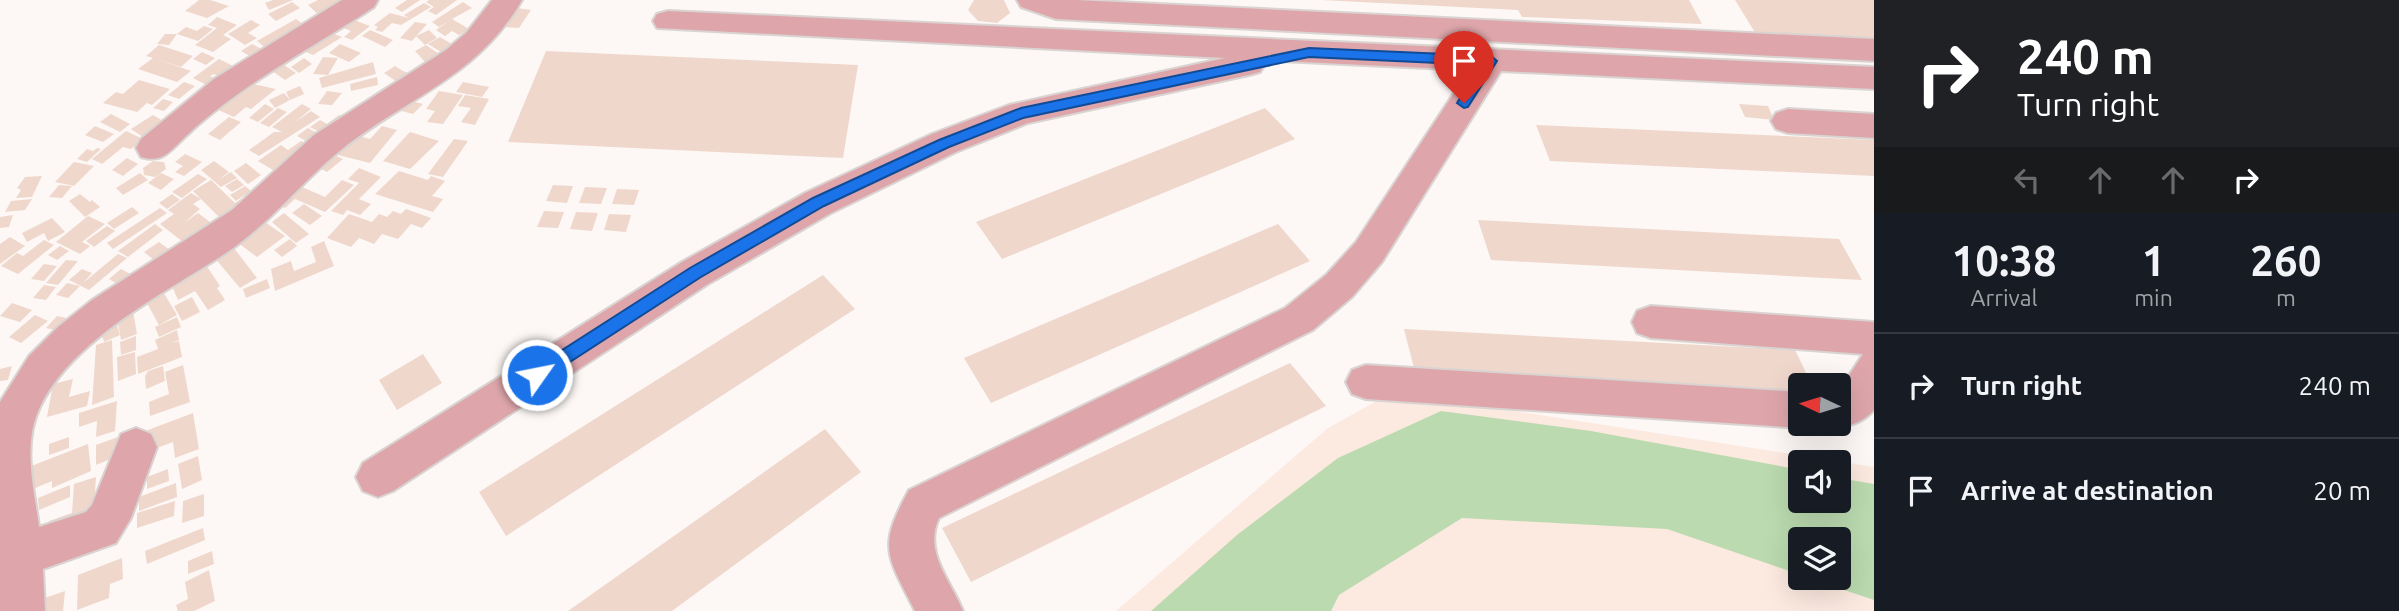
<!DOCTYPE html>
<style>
:root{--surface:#171b24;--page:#20242c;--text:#f1f3f6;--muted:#9ea1a6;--line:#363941}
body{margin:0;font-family:Ubuntu,sans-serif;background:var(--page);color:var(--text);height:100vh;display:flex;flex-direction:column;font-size:26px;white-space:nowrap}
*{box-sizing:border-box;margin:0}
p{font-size:23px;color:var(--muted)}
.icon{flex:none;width:38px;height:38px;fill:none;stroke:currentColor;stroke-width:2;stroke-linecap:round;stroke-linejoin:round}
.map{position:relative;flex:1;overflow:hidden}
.details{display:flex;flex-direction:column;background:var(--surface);width:525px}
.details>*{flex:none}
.banner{background:#202124;color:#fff;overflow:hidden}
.needle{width:46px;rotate:274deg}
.fabs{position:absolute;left:1788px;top:373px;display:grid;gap:14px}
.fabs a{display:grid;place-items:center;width:63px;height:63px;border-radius:7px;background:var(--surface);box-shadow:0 7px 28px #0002;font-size:35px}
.pin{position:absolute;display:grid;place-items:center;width:60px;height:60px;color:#fff;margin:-72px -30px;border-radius:50% 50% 50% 0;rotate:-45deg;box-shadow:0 0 7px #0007}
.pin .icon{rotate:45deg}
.me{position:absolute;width:77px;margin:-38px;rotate:57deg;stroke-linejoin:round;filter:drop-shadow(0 0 5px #0008)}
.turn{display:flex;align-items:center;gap:24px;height:147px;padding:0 28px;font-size:32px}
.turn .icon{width:91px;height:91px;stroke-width:2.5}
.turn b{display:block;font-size:49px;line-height:60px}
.lanes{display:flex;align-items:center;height:66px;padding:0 28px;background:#0003;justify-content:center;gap:35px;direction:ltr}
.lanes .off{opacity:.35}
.eta{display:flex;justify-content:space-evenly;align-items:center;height:119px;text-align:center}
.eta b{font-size:42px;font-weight:700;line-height:49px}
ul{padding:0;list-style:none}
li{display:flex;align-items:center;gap:21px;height:105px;padding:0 28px;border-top:2px solid var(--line)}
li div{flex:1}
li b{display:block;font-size:26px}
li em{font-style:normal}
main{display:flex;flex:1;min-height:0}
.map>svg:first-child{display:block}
</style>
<main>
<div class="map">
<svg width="1874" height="611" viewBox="0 0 1874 611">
<rect width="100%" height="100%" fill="#fdf8f6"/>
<path fill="#fce9e0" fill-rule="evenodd" d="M1393,392L1874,467V611H1116L1328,428ZM1801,462H1839V500H1801ZM1801,539H1839V578H1801Z"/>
<polygon fill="#bbdaaf" points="1441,411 1591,431 1801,470 1801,500 1839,500 1839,478 1874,484 1874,600 1808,578 1839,578 1839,539 1801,539 1801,575 1667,529 1462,518 1339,595 1331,611 1151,611 1237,535 1338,458"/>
<g fill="#efd7cc">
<polygon points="199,0 210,0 229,6 207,18 185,11"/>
<polygon points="273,0 293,0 269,10 265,3"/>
<polygon points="318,0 349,0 319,15 308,5"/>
<polygon points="407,0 420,0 402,12 395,8"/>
<polygon points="429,0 457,0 436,15 428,11 434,7 426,2"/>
<polygon points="974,0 1004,0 1010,13 997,23 978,21 968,10"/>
<polygon points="1321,0 1689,0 1702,24 1522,17 1518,10"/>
<polygon points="1735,0 1874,0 1874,46 1756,34"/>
<polygon points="292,2 300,8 276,21 268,14"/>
<polygon points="463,2 472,8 452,19 469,29 459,35 452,31 445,36 436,30 449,21 439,27 432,22"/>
<polygon points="424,3 431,7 401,25 392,23 382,32 375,30 378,27 374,25 390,13 409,18 404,15"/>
<polygon points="517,8 531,10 519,28 504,27"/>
<polygon points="217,17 237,25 223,35 231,39 213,52 195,45 217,28 208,25"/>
<polygon points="346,17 370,26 352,40 344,37 351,31 336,25"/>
<polygon points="296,19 311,30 272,53 257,41"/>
<polygon points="251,20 260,25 248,33 257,38 245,45 228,34"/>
<polygon points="415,22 427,24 412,41 400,38"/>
<polygon points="204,26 213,29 198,41 177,34 186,27 197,31"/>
<polygon points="370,30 393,40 385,47 362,36"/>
<polygon points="429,30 437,38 425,45 416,36"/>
<polygon points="329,32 342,37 313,55 301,50"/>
<polygon points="165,34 177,34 169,45 157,44"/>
<polygon points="440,37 450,43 456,49 446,55 428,44"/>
<polygon points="252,44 269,53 258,61 241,51"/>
<polygon points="340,44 361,53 349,62 329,53"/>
<polygon points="159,45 193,56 181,67 156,59 191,71 177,82 138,69 153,58 146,56"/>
<polygon points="426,45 439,54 425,62 415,51"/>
<polygon points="546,51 858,65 843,158 508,142"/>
<polygon points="202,52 215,58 206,65 193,59"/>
<polygon points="323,57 338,58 328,75 313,74"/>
<polygon points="304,58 312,64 299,73 291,67"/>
<polygon points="219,59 245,72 231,82 214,74 210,76 224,84 216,90 193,78"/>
<polygon points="275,59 296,73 285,80 265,66"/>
<polygon points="373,62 376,74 322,88 319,78"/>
<polygon points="395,66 403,71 413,75 400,84 384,73"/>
<polygon points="377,77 378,85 351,91 350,84"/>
<polygon points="139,80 170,89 152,105 147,103 137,112 103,103 116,92 123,94"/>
<polygon points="184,82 195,86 179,99 168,95"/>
<polygon points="463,82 489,87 482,97 456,92"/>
<polygon points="248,83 276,89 251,109 246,107 234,117 214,108"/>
<polygon points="300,86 304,94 290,100 286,92"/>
<polygon points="327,91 342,93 332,105 318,104"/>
<polygon points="439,91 463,95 443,124 427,122 435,111 426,109"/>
<polygon points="284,93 290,100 275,108 269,100"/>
<polygon points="465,95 489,99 475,125 461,122 471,108 458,106"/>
<polygon points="163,99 173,102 164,111 153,108"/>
<polygon points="403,99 423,104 413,114 394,109"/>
<polygon points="265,104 274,109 258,122 249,118"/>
<polygon points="302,104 311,109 295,122 311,111 320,117 259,156 249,150 274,132 282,132 272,127"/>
<polygon points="1739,104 1768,106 1774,120 1745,117"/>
<polygon points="278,108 287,112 269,127 260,123"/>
<polygon points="1265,108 1295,139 1002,259 976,222"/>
<polygon points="111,114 130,124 120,132 100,122"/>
<polygon points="153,115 168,124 146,139 131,129"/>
<polygon points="339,115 348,119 327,136 310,127 320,120 327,124"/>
<polygon points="229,117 241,122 220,140 208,134"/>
<polygon points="1536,125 1874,140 1874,176 1550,161"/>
<polygon points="95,126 114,134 103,142 85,135"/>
<polygon points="382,126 397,130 370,163 338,155 355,135 370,139"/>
<polygon points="308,128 325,138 315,146 297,136"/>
<polygon points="126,131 143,139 131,149 123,147 102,164 92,159"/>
<polygon points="410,132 439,141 410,169 383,161"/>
<polygon points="454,139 468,141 443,177 428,174"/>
<polygon points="301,141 313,148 283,176 258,161 281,145 288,150"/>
<polygon points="97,148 101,149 87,162 77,159 87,149 93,151"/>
<polygon points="330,153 343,159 327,172 315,166"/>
<polygon points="185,154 202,162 184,176 175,172 183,166 175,162"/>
<polygon points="127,158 138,164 123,176 112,170"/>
<polygon points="153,161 164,162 166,169 155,177 144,175 143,168"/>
<polygon points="214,161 229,172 218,180 231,172 237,178 221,187 201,170"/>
<polygon points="74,162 94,166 74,186 55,182"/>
<polygon points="246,163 261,175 248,184 234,171"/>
<polygon points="359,168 381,177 359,199 371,204 360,215 347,210 343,215 331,211 359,183 348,179"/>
<polygon points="399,171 428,180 431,176 445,181 432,196 443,199 433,212 375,194"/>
<polygon points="140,173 148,180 123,195 116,188"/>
<polygon points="161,173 174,179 161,190 148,183"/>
<polygon points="198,174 207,179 182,198 172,192"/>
<polygon points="42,176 32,197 16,198 21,190 17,188 25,177"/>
<polygon points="237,179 244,185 232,192 225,186"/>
<polygon points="211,180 235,203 254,191 225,223 193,191"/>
<polygon points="342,180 354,185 325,212 295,199 285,208 273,203 295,184 325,197"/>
<polygon points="59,185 72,186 62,198 49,197"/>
<polygon points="553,185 573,186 567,203 546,201"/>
<polygon points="245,186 251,191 236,201 230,195"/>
<polygon points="585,187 607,188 601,204 579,203"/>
<polygon points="617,189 639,190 634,205 612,204"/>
<polygon points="191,193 201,199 193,204 200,209 184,223 198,213 218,228 154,260 144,252 159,242 170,250 183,242 160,224 174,214 168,210"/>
<polygon points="80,194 90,202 92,200 100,207 85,217 69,201"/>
<polygon points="172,194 180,200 167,209 159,203"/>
<polygon points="32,199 25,210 5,212 11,201"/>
<polygon points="304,204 322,216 310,225 292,213"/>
<polygon points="132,207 139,213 114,229 107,223"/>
<polygon points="160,208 167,213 113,249 107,243"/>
<polygon points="406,209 431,218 422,228 411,224 398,239 382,234 374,244 359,238 351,247 327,238 349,214 372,222 379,214 387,217 393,211 401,214"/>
<polygon points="544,211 564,212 558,228 537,227"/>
<polygon points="576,212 598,213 592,231 570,229"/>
<polygon points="284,213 309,234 296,243 272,222"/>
<polygon points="609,214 631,215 626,232 604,230"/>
<polygon points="13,215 9,227 0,228 0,217"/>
<polygon points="88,216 105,224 82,242 90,246 80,254 56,242"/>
<polygon points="52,218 65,232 48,241 44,233 27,242 22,233"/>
<polygon points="262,220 285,236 257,257 234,240"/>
<polygon points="1478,220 1839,239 1862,280 1491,260"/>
<polygon points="155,224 163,230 128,257 118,251"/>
<polygon points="1278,224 1310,261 991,403 964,358"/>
<polygon points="107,226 115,231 94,247 86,241"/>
<polygon points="10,237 25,246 0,264 0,244"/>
<polygon points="227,239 257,278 240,288 208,250"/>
<polygon points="290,239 297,246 282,257 274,250"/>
<polygon points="44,240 54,245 18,274 1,266 17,253 23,256"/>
<polygon points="324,241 334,266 275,291 271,269 291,261 294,271 316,262 311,247"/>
<polygon points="60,246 69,251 57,260 48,255"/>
<polygon points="118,254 127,258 89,290 69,280 82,269 92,273 83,283"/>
<polygon points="208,255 212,262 206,265 220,286 217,288 225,300 208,310 195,291 178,300 168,277"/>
<polygon points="66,260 78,261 58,285 46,283"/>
<polygon points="44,264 57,266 44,281 31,279"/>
<polygon points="121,269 142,280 129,291 109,279"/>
<polygon points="823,275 855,309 506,536 479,492"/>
<polygon points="267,279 270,288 246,298 243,289"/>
<polygon points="67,283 80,286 68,298 56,295"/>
<polygon points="44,285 56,287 46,300 33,298"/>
<polygon points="159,285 177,315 159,325 147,303 152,301 145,293"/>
<polygon points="192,297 200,312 182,321 174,306"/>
<polygon points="12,303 32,310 20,322 0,316"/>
<polygon points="133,311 137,334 121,340 117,317"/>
<polygon points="35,315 48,321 21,343 9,337"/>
<polygon points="57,316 71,319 60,331 46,328"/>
<polygon points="177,317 181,327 159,337 155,327"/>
<polygon points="117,325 120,335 104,342 101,332"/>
<polygon points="1404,329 1795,350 1812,385 1801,385 1801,398 1416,376"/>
<polygon points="177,330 179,340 171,343 179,341 182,357 138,374 137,357 158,349 155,340"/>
<polygon points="136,336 136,350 121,355 120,342"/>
<polygon points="112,340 114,397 92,405 96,345"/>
<polygon points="135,352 136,374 118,381 117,357"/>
<polygon points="423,354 442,383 397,410 379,380"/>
<polygon points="1290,363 1326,406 971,582 942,528"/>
<polygon points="183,365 190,402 150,416 149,402 169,394 165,372"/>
<polygon points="12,366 8,380 0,381 0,369"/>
<polygon points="163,366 165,381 146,389 145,376 148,371"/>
<polygon points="73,379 69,397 90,391 87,406 47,417 53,384"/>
<polygon points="117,401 115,431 96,437 97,421 79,427 79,413"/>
<polygon points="193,413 199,449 175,458 173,442 149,451 148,430"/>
<polygon points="825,429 861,472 672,611 568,611"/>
<polygon points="69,437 69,448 49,455 49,444"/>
<polygon points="118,437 118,456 96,465 96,445"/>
<polygon points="88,444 91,471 52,488 52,481 28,491 26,468"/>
<polygon points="198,456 202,480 182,489 178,464"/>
<polygon points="168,469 169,481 147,489 147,477"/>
<polygon points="96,477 93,520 47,536 49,521 72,513 74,484"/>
<polygon points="176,483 177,497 139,511 139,497"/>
<polygon points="70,485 70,497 39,510 38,498"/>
<polygon points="204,494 204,516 182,523 183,501"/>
<polygon points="175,501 174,516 137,528 137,513"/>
<polygon points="203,528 205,540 147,564 145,551"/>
<polygon points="212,551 214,564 188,574 188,561"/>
<polygon points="122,558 123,579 110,584 109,598 77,610 78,575"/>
<polygon points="209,570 215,601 194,611 178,611 176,605 188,599 185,582"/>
<polygon points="65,591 63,611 41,611 42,599"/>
</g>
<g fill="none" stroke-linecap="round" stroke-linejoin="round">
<defs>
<g id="minor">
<path d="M342,0H378L374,7C311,49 241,84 186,136C171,150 163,164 141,157L136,148L141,139L214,79Z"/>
<path d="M492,0H522C477,79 402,99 336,154C298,186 268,225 226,253C165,293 72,339 40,407C22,444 34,488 39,527L86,512L92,505L121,434L136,428L151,434L157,447L131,518L116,543L43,569L45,611H0V402L29,356L58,327L92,300L232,210L314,135L446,50L467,32Z"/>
<polygon points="1017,0 1076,0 1874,39 1874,61 1056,19 1021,7"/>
<path d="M668,11L1874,67V89L1501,71L1382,262L1352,297L1313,330L939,518C923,552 951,581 963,611H915C887,555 877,548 909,490L1285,308L1326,275L1356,242L1469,70L1262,60L1265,64L1260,72L1249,75L1028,123L956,152L831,213L708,284L393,491L378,497L363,491L356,477L363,463L682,262L805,193L932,134L1009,105L1225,58L657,28L653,21L657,14Z"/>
<polygon points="1788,109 1874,114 1874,138 1788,133 1776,129 1771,121 1776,113"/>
<path d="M1651,306L1874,322V410C1861,424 1843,430 1826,424H1839V391L1863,354L1651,338L1637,333L1632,322L1637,311Z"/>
<polygon points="1366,365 1801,392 1801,424 1814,424 1801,428 1366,399 1352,394 1346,382 1352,370"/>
</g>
</defs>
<use href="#minor" stroke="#d9d4d1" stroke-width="4"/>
<use href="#minor" fill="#dea6ab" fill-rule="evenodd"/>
</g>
<polygon fill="#1a73e8" stroke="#114b97" stroke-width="2" points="1309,48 1491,56 1497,61 1468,107 1464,108 1457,103 1481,65 1309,57 1023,118 949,147 824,206 701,277 542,380 537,382 528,375 531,370 690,268 813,198 939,140 1021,108"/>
</svg>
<div class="fabs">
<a><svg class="needle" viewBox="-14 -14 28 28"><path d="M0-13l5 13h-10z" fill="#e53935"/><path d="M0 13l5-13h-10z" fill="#9ea1a6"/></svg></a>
<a><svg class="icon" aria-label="sound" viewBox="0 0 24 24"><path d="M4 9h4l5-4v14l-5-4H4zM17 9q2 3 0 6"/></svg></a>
<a><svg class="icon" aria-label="layers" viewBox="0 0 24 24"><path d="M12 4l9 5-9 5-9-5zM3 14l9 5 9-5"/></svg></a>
</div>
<div class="pin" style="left:1464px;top:103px;background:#d93025"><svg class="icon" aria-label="arrive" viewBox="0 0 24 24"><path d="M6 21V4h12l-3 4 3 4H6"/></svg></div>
<svg class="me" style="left:537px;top:375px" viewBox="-20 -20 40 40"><circle r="17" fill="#1a73e8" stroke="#fff" stroke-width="3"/><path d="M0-11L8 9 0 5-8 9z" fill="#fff"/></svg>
</div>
<section class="details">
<div class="banner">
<div class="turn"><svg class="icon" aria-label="right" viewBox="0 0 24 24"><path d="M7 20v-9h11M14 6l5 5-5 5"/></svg><div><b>240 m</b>Turn right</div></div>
<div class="lanes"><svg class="icon off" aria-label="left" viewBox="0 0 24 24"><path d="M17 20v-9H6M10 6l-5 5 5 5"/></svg><svg class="icon off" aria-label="ahead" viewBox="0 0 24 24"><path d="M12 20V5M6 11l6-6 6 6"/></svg><svg class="icon off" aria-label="ahead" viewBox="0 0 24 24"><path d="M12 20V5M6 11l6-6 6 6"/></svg><svg class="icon" aria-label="right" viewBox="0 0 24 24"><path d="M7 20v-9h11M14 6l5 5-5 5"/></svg></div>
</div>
<div class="eta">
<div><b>10:38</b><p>Arrival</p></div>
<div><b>1</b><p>min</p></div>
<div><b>260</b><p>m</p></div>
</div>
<ul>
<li><svg class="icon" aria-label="right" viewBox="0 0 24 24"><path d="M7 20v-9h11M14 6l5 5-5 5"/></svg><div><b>Turn right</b></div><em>240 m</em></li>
<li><svg class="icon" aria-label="arrive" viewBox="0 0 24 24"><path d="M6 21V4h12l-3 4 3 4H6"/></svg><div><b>Arrive at destination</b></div><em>20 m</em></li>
</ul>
</section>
</main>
